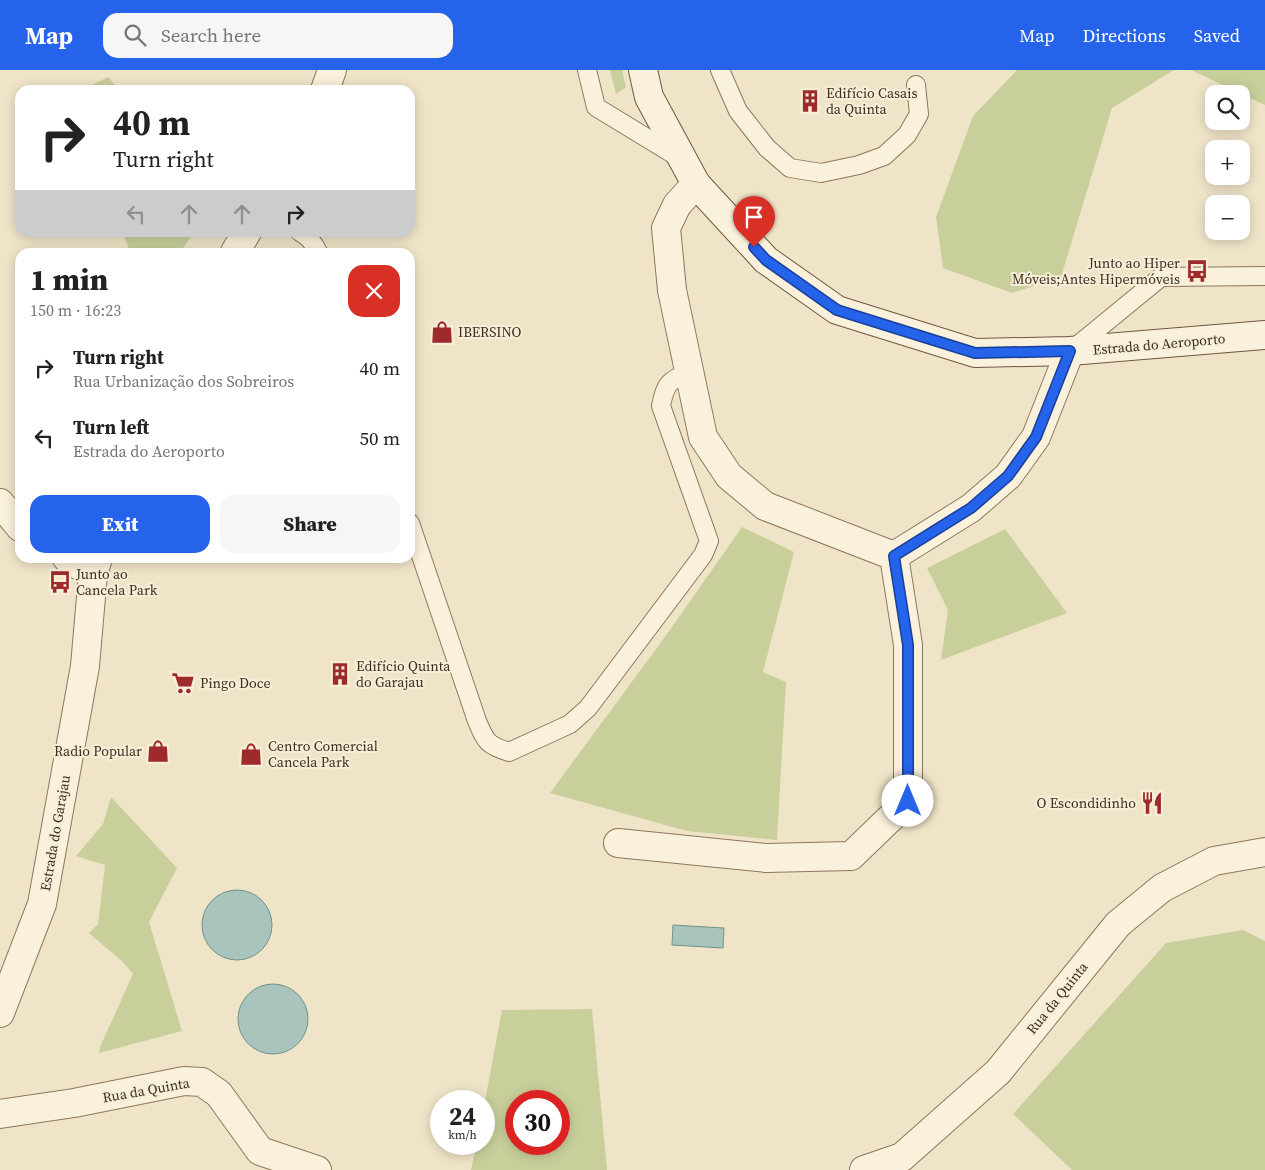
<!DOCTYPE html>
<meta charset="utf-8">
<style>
:root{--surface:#fff;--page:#f6f6f6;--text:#222;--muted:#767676;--accent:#2563eb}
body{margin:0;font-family:"Source Serif 4",serif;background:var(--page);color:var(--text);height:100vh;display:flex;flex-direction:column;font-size:19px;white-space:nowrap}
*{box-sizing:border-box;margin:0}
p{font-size:16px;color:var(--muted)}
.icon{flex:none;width:28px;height:28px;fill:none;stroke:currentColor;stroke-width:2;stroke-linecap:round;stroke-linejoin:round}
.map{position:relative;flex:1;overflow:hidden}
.sheet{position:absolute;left:15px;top:178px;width:400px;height:315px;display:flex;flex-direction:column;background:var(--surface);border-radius:15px;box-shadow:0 2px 12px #0003}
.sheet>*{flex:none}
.guide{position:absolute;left:15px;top:15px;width:400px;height:152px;border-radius:15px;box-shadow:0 2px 12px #0003;background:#fff;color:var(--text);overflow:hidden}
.controls{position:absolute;left:1205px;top:15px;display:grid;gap:10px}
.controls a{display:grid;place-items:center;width:45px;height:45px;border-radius:10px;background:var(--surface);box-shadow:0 2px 12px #0003;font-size:25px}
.speed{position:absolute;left:430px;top:1020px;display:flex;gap:10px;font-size:25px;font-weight:700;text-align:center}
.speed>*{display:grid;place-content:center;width:65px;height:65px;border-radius:50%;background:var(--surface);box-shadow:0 2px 12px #0003;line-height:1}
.speed small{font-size:12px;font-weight:400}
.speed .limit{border:8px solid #d22;background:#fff;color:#111}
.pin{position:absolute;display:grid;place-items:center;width:42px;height:42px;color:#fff;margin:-51px -21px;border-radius:50% 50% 50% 0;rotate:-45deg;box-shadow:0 0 5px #0007}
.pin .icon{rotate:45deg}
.me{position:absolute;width:55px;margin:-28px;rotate:0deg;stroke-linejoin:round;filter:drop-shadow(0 0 4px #0008)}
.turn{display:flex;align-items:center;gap:18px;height:105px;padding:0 15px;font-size:22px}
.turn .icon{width:65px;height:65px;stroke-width:2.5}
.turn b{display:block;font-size:35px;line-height:42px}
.lanes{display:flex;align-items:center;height:48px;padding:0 15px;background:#0003;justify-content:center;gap:25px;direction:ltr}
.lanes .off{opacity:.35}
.round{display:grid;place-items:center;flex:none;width:52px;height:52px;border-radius:15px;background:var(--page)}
.summary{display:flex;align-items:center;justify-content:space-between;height:85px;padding:0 15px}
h1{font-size:30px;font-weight:800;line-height:38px}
.button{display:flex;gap:10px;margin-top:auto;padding:10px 15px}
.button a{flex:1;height:58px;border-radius:15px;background:var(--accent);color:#fff;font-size:20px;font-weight:800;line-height:58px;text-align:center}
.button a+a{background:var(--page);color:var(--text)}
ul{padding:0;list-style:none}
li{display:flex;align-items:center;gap:15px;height:70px;padding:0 15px}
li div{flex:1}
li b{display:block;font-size:19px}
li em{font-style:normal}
header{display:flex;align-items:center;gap:30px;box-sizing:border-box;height:70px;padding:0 25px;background:var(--accent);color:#fff}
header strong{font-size:24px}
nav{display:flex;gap:28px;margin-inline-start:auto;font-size:18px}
.search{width:350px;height:45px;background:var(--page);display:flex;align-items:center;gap:12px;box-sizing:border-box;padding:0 18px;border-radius:15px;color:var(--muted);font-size:19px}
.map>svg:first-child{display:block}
</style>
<header>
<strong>Map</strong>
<div class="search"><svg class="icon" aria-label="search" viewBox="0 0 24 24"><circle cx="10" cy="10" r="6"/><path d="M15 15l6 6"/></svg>Search here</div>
<nav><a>Map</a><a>Directions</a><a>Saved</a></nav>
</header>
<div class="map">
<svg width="1265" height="1100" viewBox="0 0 1265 1100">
<rect width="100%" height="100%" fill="#f0e4c8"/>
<g fill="#c9cf9b" fill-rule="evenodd">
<polygon points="610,0 622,0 626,17 616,24"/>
<polygon points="1017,0 1174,0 1112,38 1061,207 1012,223 943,198 936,147 973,46"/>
<polygon points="1191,0 1265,0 1265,35"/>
<polygon points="108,7 119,20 82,20"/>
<polygon points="123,163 123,162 194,163 180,182 130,182"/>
<polygon points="742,457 794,482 763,602 786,612 777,770 687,761 550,723 667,564"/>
<polygon points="1005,459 1067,543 941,590 948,540 927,498"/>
<polygon points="111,727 177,798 149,852 182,961 99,983 100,977 133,904 124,893 89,863 98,854 105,795 76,786 103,754"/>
<polygon points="1243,860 1265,871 1265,1100 1072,1100 1013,1044 1166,873"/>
<path d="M592,939L607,1100H471L477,1074H484V1036L502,940ZM559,1031V1074H516V1031Z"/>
</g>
<g fill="#a9c4bc" stroke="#6f938a">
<circle cx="237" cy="855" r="35"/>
<polygon points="673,855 724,858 723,878 672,875"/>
<circle cx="273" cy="949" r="35"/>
</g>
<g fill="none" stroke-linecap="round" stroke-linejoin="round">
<defs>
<g id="service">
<polyline points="587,0 596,37 678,87"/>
<polyline points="720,0 738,41 767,78 790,98 821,103 859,95 884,86 907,65 919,44 916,15"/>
<path d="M300,162C309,167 314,173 318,182"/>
<polyline points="1072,280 1161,207 1265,206"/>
<path d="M410,453L477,651C486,672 487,675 509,682L570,654L588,638L703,485L709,471L661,336C665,314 669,310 690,302"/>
</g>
<g id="minor">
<polyline points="696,114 677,135 666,158 672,220 703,367 729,406 765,436 894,486"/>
<polyline points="0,433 20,457"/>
<polyline points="894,486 971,438 1008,406 1036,367 1070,281"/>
<polyline points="67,488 93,504"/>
<polyline points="618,773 766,788 851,786 908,731 908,575 894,486"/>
<polyline points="0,1044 74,1033 184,1011 202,1012 219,1024 260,1081 317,1100"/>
<polyline points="864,1100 902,1087 998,1002 1118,854 1162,818 1214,791 1265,782"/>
</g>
<g id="tertiary">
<polyline points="325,20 332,0"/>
<polyline points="235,182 247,162"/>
<polyline points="0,943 42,834 85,596 93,504 98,488"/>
</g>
<polyline id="secondary" points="643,0 649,27 696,114 766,190 837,240 975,283 1070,281 1265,265"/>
</defs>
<use href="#service" stroke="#8d765c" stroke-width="20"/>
<use href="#minor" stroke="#8d765c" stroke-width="30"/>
<use href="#tertiary" stroke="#8d765c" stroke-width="30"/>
<use href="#secondary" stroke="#6f573f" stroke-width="30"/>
<use href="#service" stroke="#faf1dc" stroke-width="18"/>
<use href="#minor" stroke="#faf1dc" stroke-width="28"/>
<use href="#tertiary" stroke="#faf1dc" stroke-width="28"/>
<use href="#secondary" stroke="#faf1dc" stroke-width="28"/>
</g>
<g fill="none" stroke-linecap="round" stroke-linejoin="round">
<defs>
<polyline id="route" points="754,177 766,190 837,240 975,283 1070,281 1036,367 1008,406 971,438 894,486 908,575 908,731"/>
</defs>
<use href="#route" stroke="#184099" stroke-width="12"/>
<use href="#route" stroke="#2563eb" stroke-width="9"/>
</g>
<defs>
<symbol id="building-bare" viewBox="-9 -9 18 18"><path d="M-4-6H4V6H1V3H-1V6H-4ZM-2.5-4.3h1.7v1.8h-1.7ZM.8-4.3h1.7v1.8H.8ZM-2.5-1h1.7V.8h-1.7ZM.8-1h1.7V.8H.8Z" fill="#9e2a2b" stroke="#f7eed8" stroke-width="2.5" paint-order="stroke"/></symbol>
<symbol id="bus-bare" viewBox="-9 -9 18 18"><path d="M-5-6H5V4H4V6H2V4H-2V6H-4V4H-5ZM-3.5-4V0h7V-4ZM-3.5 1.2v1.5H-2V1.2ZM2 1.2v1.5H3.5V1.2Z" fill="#9e2a2b" stroke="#f7eed8" stroke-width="2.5" paint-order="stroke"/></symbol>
<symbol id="shop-bare" viewBox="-9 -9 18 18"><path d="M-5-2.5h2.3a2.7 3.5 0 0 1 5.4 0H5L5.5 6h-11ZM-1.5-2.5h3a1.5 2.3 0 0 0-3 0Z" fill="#9e2a2b" stroke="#f7eed8" stroke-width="2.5" paint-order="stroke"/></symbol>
<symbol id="supermarket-bare" viewBox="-9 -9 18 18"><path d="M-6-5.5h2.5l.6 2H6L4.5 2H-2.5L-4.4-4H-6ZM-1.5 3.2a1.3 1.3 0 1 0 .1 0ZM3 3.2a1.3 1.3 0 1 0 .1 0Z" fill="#9e2a2b" stroke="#f7eed8" stroke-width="2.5" paint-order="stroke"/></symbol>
<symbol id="restaurant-bare" viewBox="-9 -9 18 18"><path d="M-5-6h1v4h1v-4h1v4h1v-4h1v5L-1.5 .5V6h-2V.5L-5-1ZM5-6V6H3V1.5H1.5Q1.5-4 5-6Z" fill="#9e2a2b" stroke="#f7eed8" stroke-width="2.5" paint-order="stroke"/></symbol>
</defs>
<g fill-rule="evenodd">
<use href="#building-bare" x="794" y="15" width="32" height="32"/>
<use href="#bus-bare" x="1181" y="185" width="32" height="32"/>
<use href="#shop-bare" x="426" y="246" width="32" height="32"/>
<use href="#bus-bare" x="44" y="496" width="32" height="32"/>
<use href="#building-bare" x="324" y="588" width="32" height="32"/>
<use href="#supermarket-bare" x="167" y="597" width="32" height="32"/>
<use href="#shop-bare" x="142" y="665" width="32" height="32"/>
<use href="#shop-bare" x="235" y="668" width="32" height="32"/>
<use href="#restaurant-bare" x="1136" y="717" width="32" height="32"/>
</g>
<g text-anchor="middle" stroke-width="4" stroke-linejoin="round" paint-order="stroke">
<g font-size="14" fill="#3d2e20" stroke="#f7eed8" text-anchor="start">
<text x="826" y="28">Edifício Casais<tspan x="826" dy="16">da Quinta</tspan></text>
<text x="1180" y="198" text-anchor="end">Junto ao Hiper<tspan x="1180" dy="16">Móveis;Antes Hipermóveis</tspan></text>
<text x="458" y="267">IBERSINO</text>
<text x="76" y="509">Junto ao<tspan x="76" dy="16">Cancela Park</tspan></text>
<text x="356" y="601">Edifício Quinta<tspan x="356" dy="16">do Garajau</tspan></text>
<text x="200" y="618">Pingo Doce</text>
<text x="268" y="681">Centro Comercial<tspan x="268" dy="16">Cancela Park</tspan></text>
<text x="142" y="686" text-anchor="end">Radio Popular</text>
<text x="1136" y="738" text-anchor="end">O Escondidinho</text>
</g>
<g font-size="14" fill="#3d2e20" stroke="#f7eed8">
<text transform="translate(1159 274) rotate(-5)" y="5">Estrada do Aeroporto</text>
<text transform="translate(55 763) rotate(-80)" y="5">Estrada do Garajau</text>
<text transform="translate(1057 928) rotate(-51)" y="5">Rua da Quinta</text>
<text transform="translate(146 1020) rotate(-10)" y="5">Rua da Quinta</text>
</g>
</g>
</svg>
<div class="controls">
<a><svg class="icon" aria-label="search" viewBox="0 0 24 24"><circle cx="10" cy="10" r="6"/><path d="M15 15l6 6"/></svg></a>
<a>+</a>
<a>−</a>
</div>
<div class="speed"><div>24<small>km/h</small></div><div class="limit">30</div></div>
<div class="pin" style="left:754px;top:177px;background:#d93025"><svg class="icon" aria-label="arrive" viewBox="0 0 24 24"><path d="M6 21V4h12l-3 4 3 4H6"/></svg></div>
<svg class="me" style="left:908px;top:731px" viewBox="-20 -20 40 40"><circle r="19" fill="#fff"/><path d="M0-13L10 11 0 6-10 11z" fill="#2563eb"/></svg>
<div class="guide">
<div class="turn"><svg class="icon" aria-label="right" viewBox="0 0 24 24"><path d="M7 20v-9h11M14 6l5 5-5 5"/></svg><div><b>40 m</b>Turn right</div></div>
<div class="lanes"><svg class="icon off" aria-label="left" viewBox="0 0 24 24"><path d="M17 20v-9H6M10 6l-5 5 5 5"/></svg><svg class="icon off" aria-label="ahead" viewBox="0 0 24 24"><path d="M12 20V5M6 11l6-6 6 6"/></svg><svg class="icon off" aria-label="ahead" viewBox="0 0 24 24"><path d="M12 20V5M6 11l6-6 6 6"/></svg><svg class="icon" aria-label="right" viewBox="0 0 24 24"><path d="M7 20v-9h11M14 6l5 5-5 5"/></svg></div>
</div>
<section class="sheet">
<div class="summary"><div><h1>1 min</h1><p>150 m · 16:23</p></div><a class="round" style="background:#d93025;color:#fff"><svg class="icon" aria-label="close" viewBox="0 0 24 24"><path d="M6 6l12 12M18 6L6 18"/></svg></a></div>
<ul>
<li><svg class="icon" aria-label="right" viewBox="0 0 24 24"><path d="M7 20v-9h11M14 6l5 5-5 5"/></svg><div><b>Turn right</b><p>Rua Urbanização dos Sobreiros</p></div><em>40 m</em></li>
<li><svg class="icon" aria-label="left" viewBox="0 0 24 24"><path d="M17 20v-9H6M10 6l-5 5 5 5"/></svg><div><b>Turn left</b><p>Estrada do Aeroporto</p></div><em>50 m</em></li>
</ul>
<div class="button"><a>Exit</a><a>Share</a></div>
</section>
</div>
